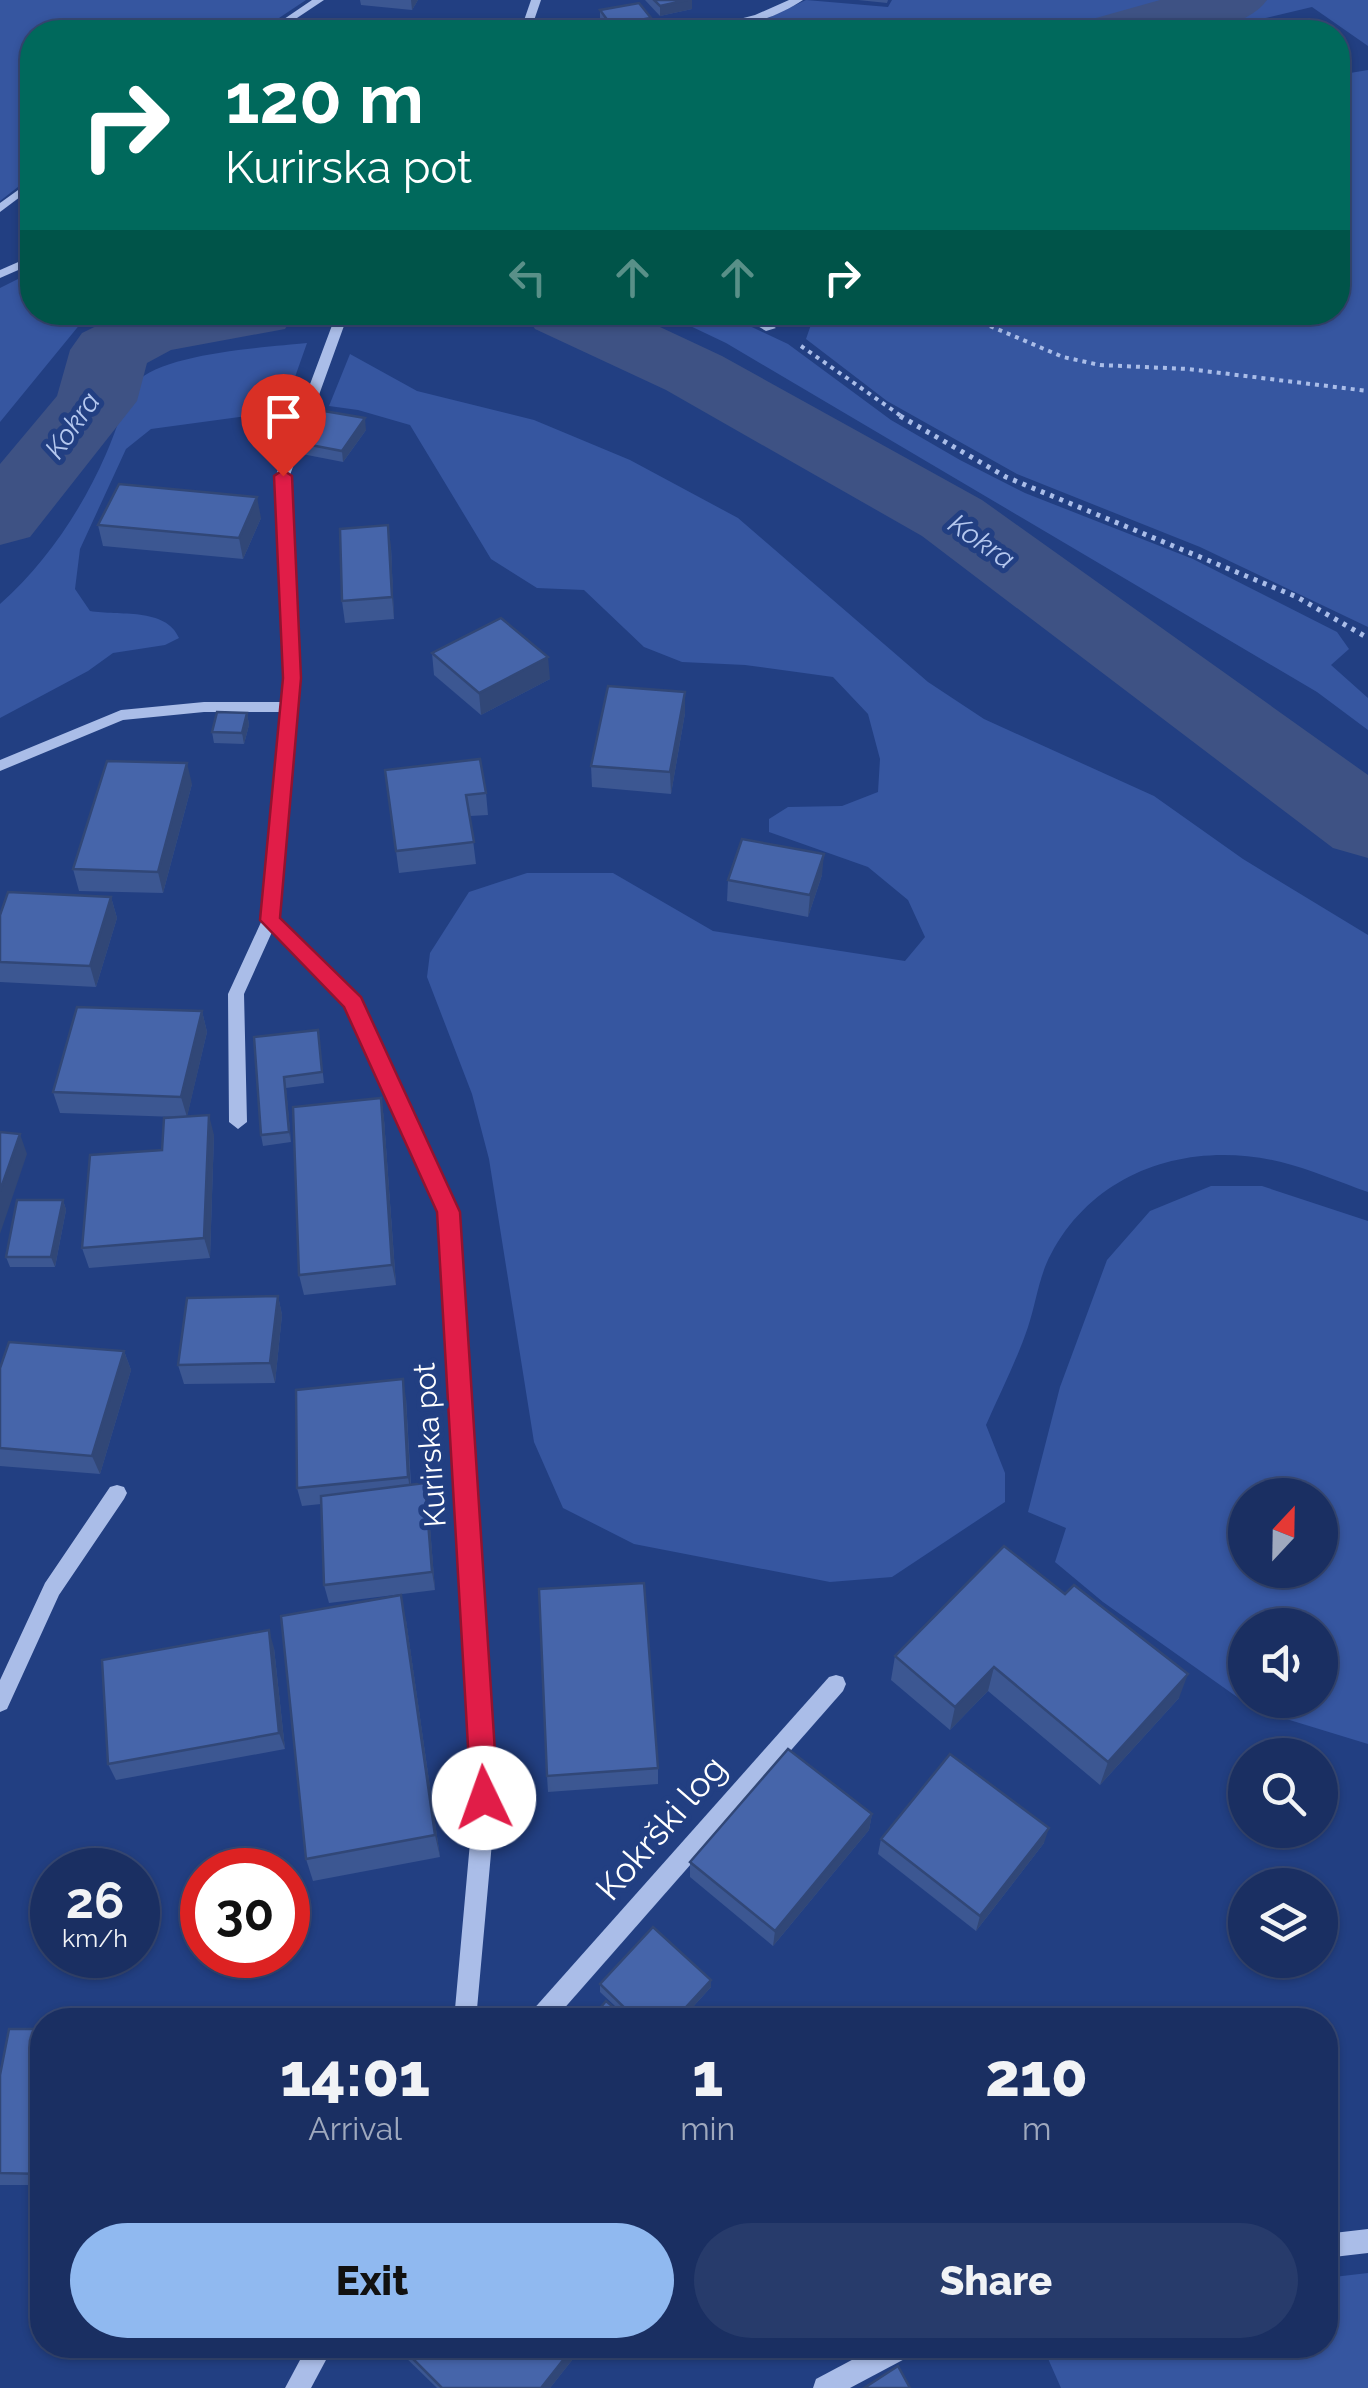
<!DOCTYPE html>
<meta charset="utf-8">
<style>
:root{--surface:#1a2f62;--page:#273b6b;--text:#f1f3f6;--muted:#9fa9be;--line:#384a77;--accent:#90b9f0}
body{margin:0;font-family:Raleway,sans-serif;background:var(--page);color:var(--text);height:100vh;display:flex;flex-direction:column;font-size:38px;white-space:nowrap}
*{box-sizing:border-box;margin:0}
p{font-size:32px;color:var(--muted)}
.icon{flex:none;width:55px;height:55px;fill:none;stroke:currentColor;stroke-width:2;stroke-linecap:round;stroke-linejoin:round}
.map{position:relative;flex:1;overflow:hidden}
.panel{position:absolute;left:30px;top:2008px;width:1308px;height:350px;display:flex;flex-direction:column;background:var(--surface);border-radius:40px;box-shadow:0 2px 8px #0004,0 0 0 2px var(--line)}
.panel>*{flex:none}
.hud{position:absolute;left:20px;top:20px;width:1330px;height:305px;border-radius:40px;box-shadow:0 2px 8px #0004,0 0 0 2px var(--line);background:#00695c;color:#fff;overflow:hidden}
.needle{width:65px;rotate:22deg}
.controls{position:absolute;left:1228px;top:1478px;display:grid;gap:20px}
.controls a{display:grid;place-items:center;width:110px;height:110px;border-radius:50%;background:var(--surface);box-shadow:0 2px 8px #0004,0 0 0 2px var(--line);font-size:50px}
.speed{position:absolute;left:30px;top:1848px;display:flex;gap:20px;font-size:50px;font-weight:700;text-align:center}
.speed>*{display:grid;place-content:center;width:130px;height:130px;border-radius:50%;background:var(--surface);box-shadow:0 2px 8px #0004,0 0 0 2px var(--line);line-height:1}
.speed small{font-size:25px;font-weight:400}
.speed .limit{border:15px solid #d22;background:#fff;color:#111}
.pin{position:absolute;display:grid;place-items:center;width:85px;height:85px;color:#fff;margin:-102px -42px;border-radius:50% 50% 50% 0;rotate:-45deg;box-shadow:0 0 10px #0007}
.pin .icon{rotate:45deg}
.me{position:absolute;width:110px;margin:-55px;rotate:357deg;stroke-linejoin:round;filter:drop-shadow(0 0 8px #0008)}
.turn{display:flex;align-items:center;gap:35px;height:210px;padding:0 40px;font-size:45px}
.turn .icon{width:130px;height:130px;stroke-width:2.5}
.turn b{display:block;font-size:70px;line-height:85px}
.lanes{display:flex;align-items:center;height:95px;padding:0 40px;background:#0003;justify-content:center;gap:50px;direction:ltr}
.lanes .off{opacity:.35}
.eta{display:flex;justify-content:space-evenly;align-items:center;height:170px;text-align:center}
.eta b{font-size:60px;font-weight:800;line-height:70px}
.button{display:flex;gap:20px;margin-top:auto;padding:20px 40px}
.button a{flex:1;height:115px;border-radius:60px;background:var(--accent);color:#111;font-size:40px;font-weight:800;line-height:115px;text-align:center}
.button a+a{background:var(--page);color:var(--text)}
.map>svg:first-child{display:block}
</style>
<div class="map">
<svg width="1368" height="2388" viewBox="0 0 1368 2388">
<rect width="100%" height="100%" fill="#223f82"/>
<g fill="#3656a0" fill-rule="evenodd">
<polygon points="0,0 306,0 258,32 32,32 32,176 0,201"/>
<polygon points="806,0 888,7 892,0 1208,0 1101,21 1073,32 717,32 770,17"/>
<polygon points="1267,0 1368,0 1368,46 1312,7 1207,32 1143,32"/>
<polygon points="1368,70 1368,627 1200,547 1017,474 887,401 806,339 815,313 1338,312 1338,75"/>
<polygon points="32,272 32,312 95,313 81,323 0,422 0,288"/>
<polygon points="663,313 722,313 788,344 891,420 960,460 1025,493 1193,559 1337,632 1349,649 1331,665 1368,698 1368,730 1317,692 726,343"/>
<path d="M307,343L283,411L151,429L126,449L80,549L75,589L90,611C118,616 166,607 179,638L165,645L113,653L88,671L0,718V604C46,563 81,511 106,454C113,440 128,392 136,383C161,353 268,347 307,343Z"/>
<path d="M350,354L417,391L534,420L630,460L738,518L928,682L984,719L1154,796L1243,859L1368,935V1192C1339,1182 1310,1169 1281,1162C1191,1140 1096,1169 1051,1254C1039,1276 1036,1303 1028,1327C1017,1360 1000,1393 986,1425L1005,1473V1502L892,1577L830,1582L634,1544L563,1508L534,1442L489,1159L472,1094L427,977L430,953L469,892L527,873H613L713,931L905,961L925,937L908,900L868,867L769,832V819L788,807L842,806L878,792L880,759L868,714L833,677L745,665L682,662L644,647L584,590L537,588L491,559L410,425L358,410L329,406Z"/>
<path d="M1211,1186H1262L1368,1221V1744L1254,1709L1103,1602L1055,1562L1066,1528L1028,1512L1060,1387L1107,1260L1150,1211ZM1245,1495H1320V1570H1245ZM1245,1625H1320V1700H1245Z"/>
<polygon points="1368,2273 1368,2388 1061,2388 1042,2345 1325,2345 1325,2278"/>
</g>
<g fill="none" stroke-linecap="round" stroke-linejoin="round">
<g fill="#3e5284" fill-rule="evenodd">
<path d="M1160,0H1267C1239,41 1132,35 1086,32L1096,18Z"/>
<polygon points="296,312 285,329 171,350 147,363 137,401 30,537 0,545 0,464 57,396 70,350 82,333 125,312"/>
<polygon points="524,312 628,312 722,356 982,500 1368,775 1368,858 1333,848 922,536 666,390 535,329"/>
</g>
<g stroke="#aabde8" stroke-width="4" stroke-dasharray="4 5" stroke-linecap="butt">
<polyline points="957,312 1063,357 1100,365 1188,369 1368,391"/>
<polyline points="801,346 904,418"/>
</g>
<polyline stroke="#aabde8" stroke-width="5" stroke-dasharray="4 6" stroke-linecap="butt" points="900,416 1006,477 1297,597 1368,638"/>
<g fill="#aabde8" fill-rule="evenodd">
<polygon points="312,0 324,0 276,32 265,32"/>
<polygon points="531,0 541,0 530,32 520,32"/>
<path d="M789,0H803C774,20 724,34 689,32L755,15Z"/>
<polygon points="32,180 32,188 0,212 0,203"/>
<polygon points="32,256 32,264 0,278 0,270"/>
<polygon points="337,312 349,312 290,475 299,678 278,918 359,999 458,1211 496,1798 476,2020 454,2020 474,1798 440,1211 346,1006 272,932 244,994 247,1122 238,1129 229,1122 228,994 262,920 282,712 204,712 123,720 0,771 0,760 121,710 204,702 283,702 285,678 276,475"/>
<polygon points="734,312 750,312 776,328 766,331"/>
<polygon points="117,1485 124,1487 127,1493 124,1499 59,1595 7,1709 0,1712 0,1680 45,1583 110,1487"/>
<polygon points="836,1675 843,1677 846,1684 843,1691 554,2020 528,2020 531,2012 829,1677"/>
<polygon points="1368,2229 1368,2253 1325,2258 1325,2234"/>
<polygon points="308,2345 334,2345 311,2388 285,2388"/>
<polygon points="880,2345 917,2345 914,2354 850,2388 813,2388 816,2379"/>
</g>
</g>
<g fill="#3c5792">
<polygon points="360,0 418,0 412,10 361,5"/>
<polygon points="645,0 692,0 692,9 660,16"/>
<polygon points="858,0 888,0 887,3"/>
<polygon points="600,10 651,28 626,32 610,32 600,20"/>
<polygon points="366,430 343,462 302,454 300,443"/>
<polygon points="261,518 243,559 103,546 98,525"/>
<polygon points="391,547 394,619 345,623 342,601"/>
<polygon points="432,653 550,679 481,715 434,675"/>
<polygon points="247,713 249,725 244,744 214,743 212,732"/>
<polygon points="685,713 671,794 592,787 591,766"/>
<polygon points="385,770 486,793 488,815 470,816 476,864 399,873"/>
<polygon points="192,784 163,893 79,891 73,869"/>
<polygon points="822,875 808,917 727,901 728,880"/>
<polygon points="111,897 117,918 96,987 0,982 0,915"/>
<polygon points="202,1011 207,1032 187,1116 214,1135 210,1258 89,1268 82,1248 162,1150 177,1117 60,1113 53,1092"/>
<polygon points="318,1030 324,1083 286,1088 291,1142 263,1146 261,1135 254,1037"/>
<polygon points="381,1098 384,1119 396,1285 304,1295 299,1275"/>
<polygon points="63,1200 66,1210 55,1267 10,1267 6,1257"/>
<polygon points="278,1296 282,1315 275,1383 184,1384 178,1365"/>
<polygon points="124,1351 131,1370 100,1474 0,1466 0,1368"/>
<polygon points="406,1398 411,1485 425,1483 428,1502 435,1590 329,1603 324,1585 321,1504 302,1506 297,1488"/>
<polygon points="1004,1546 1179,1698 1100,1785 988,1691 950,1730 891,1680 895,1656"/>
<polygon points="406,1620 440,1857 313,1881 306,1859"/>
<polygon points="274,1648 285,1749 116,1780 108,1764"/>
<polygon points="658,1768 658,1784 548,1792 547,1776"/>
<polygon points="872,1814 869,1830 773,1946 690,1877 690,1862"/>
<polygon points="881,1839 1044,1843 976,1931 878,1854"/>
<polygon points="711,1980 711,1987 681,2020 630,2020 600,1992 600,1984"/>
<polygon points="42,2029 42,2185 0,2185 0,2075"/>
<polygon points="396,2345 584,2345 550,2388 437,2388 398,2350"/>
</g>
<g fill="#314777">
<polygon points="411,0 418,0 412,10"/>
<polygon points="687,0 692,0 692,9 660,16 660,6"/>
<polygon points="651,18 651,28 626,32 612,32 611,25"/>
<polygon points="365,418 366,430 343,462 342,451"/>
<polygon points="257,497 261,518 243,559 239,538"/>
<polygon points="388,525 391,547 394,619 392,597"/>
<polygon points="548,657 550,679 481,715 479,693"/>
<polygon points="685,692 685,713 671,794 670,772"/>
<polygon points="247,713 249,725 244,744 242,733"/>
<polygon points="187,763 192,784 163,893 158,872"/>
<polygon points="824,854 822,875 808,917 810,895"/>
<polygon points="111,897 117,918 96,987 90,966"/>
<polygon points="202,1011 207,1032 187,1117 181,1097"/>
<polygon points="284,1077 286,1088 291,1142 289,1132"/>
<polygon points="381,1098 384,1119 396,1285 392,1265"/>
<polygon points="209,1115 214,1135 210,1258 204,1238"/>
<polygon points="20,1134 27,1154 0,1234 0,1191"/>
<polygon points="63,1200 66,1210 55,1267 51,1257"/>
<polygon points="278,1296 282,1315 275,1383 270,1363"/>
<polygon points="124,1351 131,1370 100,1474 92,1456"/>
<polygon points="403,1379 406,1398 411,1495 408,1477"/>
<polygon points="425,1483 428,1502 435,1590 432,1572"/>
<polygon points="401,1595 406,1620 440,1857 435,1835"/>
<polygon points="269,1630 274,1648 285,1749 279,1733"/>
<polygon points="994,1667 988,1691 950,1730 955,1707"/>
<polygon points="1188,1674 1179,1698 1100,1785 1108,1762"/>
<polygon points="872,1814 869,1830 773,1946 775,1931"/>
<polygon points="1049,1828 1044,1843 976,1931 980,1916"/>
<polygon points="711,1980 711,1987 681,2020 674,2020"/>
<polygon points="575,2345 584,2345 550,2388 541,2388"/>
</g>
<g fill="#4665aa" stroke="#314777" stroke-width="2.5">
<polygon points="654,0 687,0 660,6"/>
<polygon points="639,3 651,18 611,25 600,10"/>
<polygon points="338,21 376,32 320,32"/>
<polygon points="324,411 365,418 342,451 300,443"/>
<polygon points="119,484 257,497 239,538 98,525"/>
<polygon points="388,525 392,597 342,601 340,529"/>
<polygon points="501,618 548,657 479,693 432,653"/>
<polygon points="608,686 685,692 670,772 591,766"/>
<polygon points="217,712 247,713 242,733 212,732"/>
<polygon points="480,759 486,793 466,795 474,842 396,851 385,770"/>
<polygon points="107,761 187,763 158,872 73,869"/>
<polygon points="742,839 824,854 810,895 728,880"/>
<polygon points="8,892 111,897 90,966 0,962 0,915"/>
<polygon points="77,1007 202,1011 181,1097 53,1092"/>
<polygon points="318,1030 322,1072 284,1077 289,1132 261,1135 254,1037"/>
<polygon points="381,1098 392,1265 299,1275 293,1107"/>
<polygon points="209,1115 204,1238 82,1248 90,1155 162,1150 164,1118"/>
<polygon points="0,1132 20,1134 0,1191"/>
<polygon points="17,1200 63,1200 51,1257 6,1257"/>
<polygon points="278,1296 270,1363 178,1365 187,1298"/>
<polygon points="9,1342 124,1351 92,1456 0,1448 0,1368"/>
<polygon points="403,1379 408,1477 297,1488 296,1390"/>
<polygon points="425,1483 432,1572 324,1585 321,1496"/>
<polygon points="1004,1546 1065,1594 1074,1585 1188,1674 1108,1762 994,1667 955,1707 895,1656"/>
<polygon points="644,1583 658,1768 547,1776 539,1589"/>
<polygon points="401,1595 435,1835 306,1859 281,1616"/>
<polygon points="269,1630 279,1733 108,1764 102,1660"/>
<polygon points="788,1749 872,1814 775,1931 690,1862"/>
<polygon points="950,1754 1049,1828 980,1916 881,1839"/>
<polygon points="653,1927 711,1980 674,2020 637,2020 600,1984"/>
<polygon points="606,2001 629,2020 590,2020"/>
<polygon points="9,2029 42,2029 42,2174 0,2173 0,2075"/>
<polygon points="399,2345 575,2345 541,2388 442,2388"/>
<polygon points="898,2366 910,2388 864,2388"/>
</g>
<polygon fill="#e11d48" stroke="#92132f" stroke-width="2.5" points="283,470 292,476 301,678 280,918 361,997 460,1212 498,1798 494,1807 484,1811 475,1807 471,1798 437,1212 344,1007 260,920 283,678 274,476"/>
<g text-anchor="middle" stroke-width="10" stroke-linejoin="round" paint-order="stroke">
<g font-size="28" font-style="italic" fill="#b5c8ef" stroke="#223f82">
<text transform="translate(72 425) rotate(-55)" y="10">Kokra</text>
<text transform="translate(982 541) rotate(35)" y="10">Kokra</text>
</g>
<g font-size="30" fill="#fff" stroke="#223f82">
<text transform="translate(430 1445) rotate(-94)" y="10">Kurirska pot</text>
</g>
<g font-size="35" fill="#fff" stroke="#223f82">
<text transform="translate(661 1828) rotate(-49)" y="12">Kokrški log</text>
</g>
</g>
</svg>
<div class="controls">
<a><svg class="needle" viewBox="-14 -14 28 28"><path d="M0-13l5 13h-10z" fill="#e53935"/><path d="M0 13l5-13h-10z" fill="#9fa9be"/></svg></a>
<a><svg class="icon" aria-label="sound" viewBox="0 0 24 24"><path d="M4 9h4l5-4v14l-5-4H4zM17 9q2 3 0 6"/></svg></a>
<a><svg class="icon" aria-label="search" viewBox="0 0 24 24"><circle cx="10" cy="10" r="6"/><path d="M15 15l6 6"/></svg></a>
<a><svg class="icon" aria-label="layers" viewBox="0 0 24 24"><path d="M12 4l9 5-9 5-9-5zM3 14l9 5 9-5"/></svg></a>
</div>
<div class="speed"><div>26<small>km/h</small></div><div class="limit">30</div></div>
<div class="pin" style="left:283px;top:476px;background:#d93025"><svg class="icon" aria-label="arrive" viewBox="0 0 24 24"><path d="M6 21V4h12l-3 4 3 4H6"/></svg></div>
<svg class="me" style="left:484px;top:1798px" viewBox="-20 -20 40 40"><circle r="19" fill="#fff"/><path d="M0-13L10 11 0 6-10 11z" fill="#e11d48"/></svg>
<div class="hud">
<div class="turn"><svg class="icon" aria-label="right" viewBox="0 0 24 24"><path d="M7 20v-9h11M14 6l5 5-5 5"/></svg><div><b>120 m</b>Kurirska pot</div></div>
<div class="lanes"><svg class="icon off" aria-label="left" viewBox="0 0 24 24"><path d="M17 20v-9H6M10 6l-5 5 5 5"/></svg><svg class="icon off" aria-label="ahead" viewBox="0 0 24 24"><path d="M12 20V5M6 11l6-6 6 6"/></svg><svg class="icon off" aria-label="ahead" viewBox="0 0 24 24"><path d="M12 20V5M6 11l6-6 6 6"/></svg><svg class="icon" aria-label="right" viewBox="0 0 24 24"><path d="M7 20v-9h11M14 6l5 5-5 5"/></svg></div>
</div>
<section class="panel">
<div class="eta">
<div><b>14:01</b><p>Arrival</p></div>
<div><b>1</b><p>min</p></div>
<div><b>210</b><p>m</p></div>
</div>
<div class="button"><a>Exit</a><a>Share</a></div>
</section>
</div>
